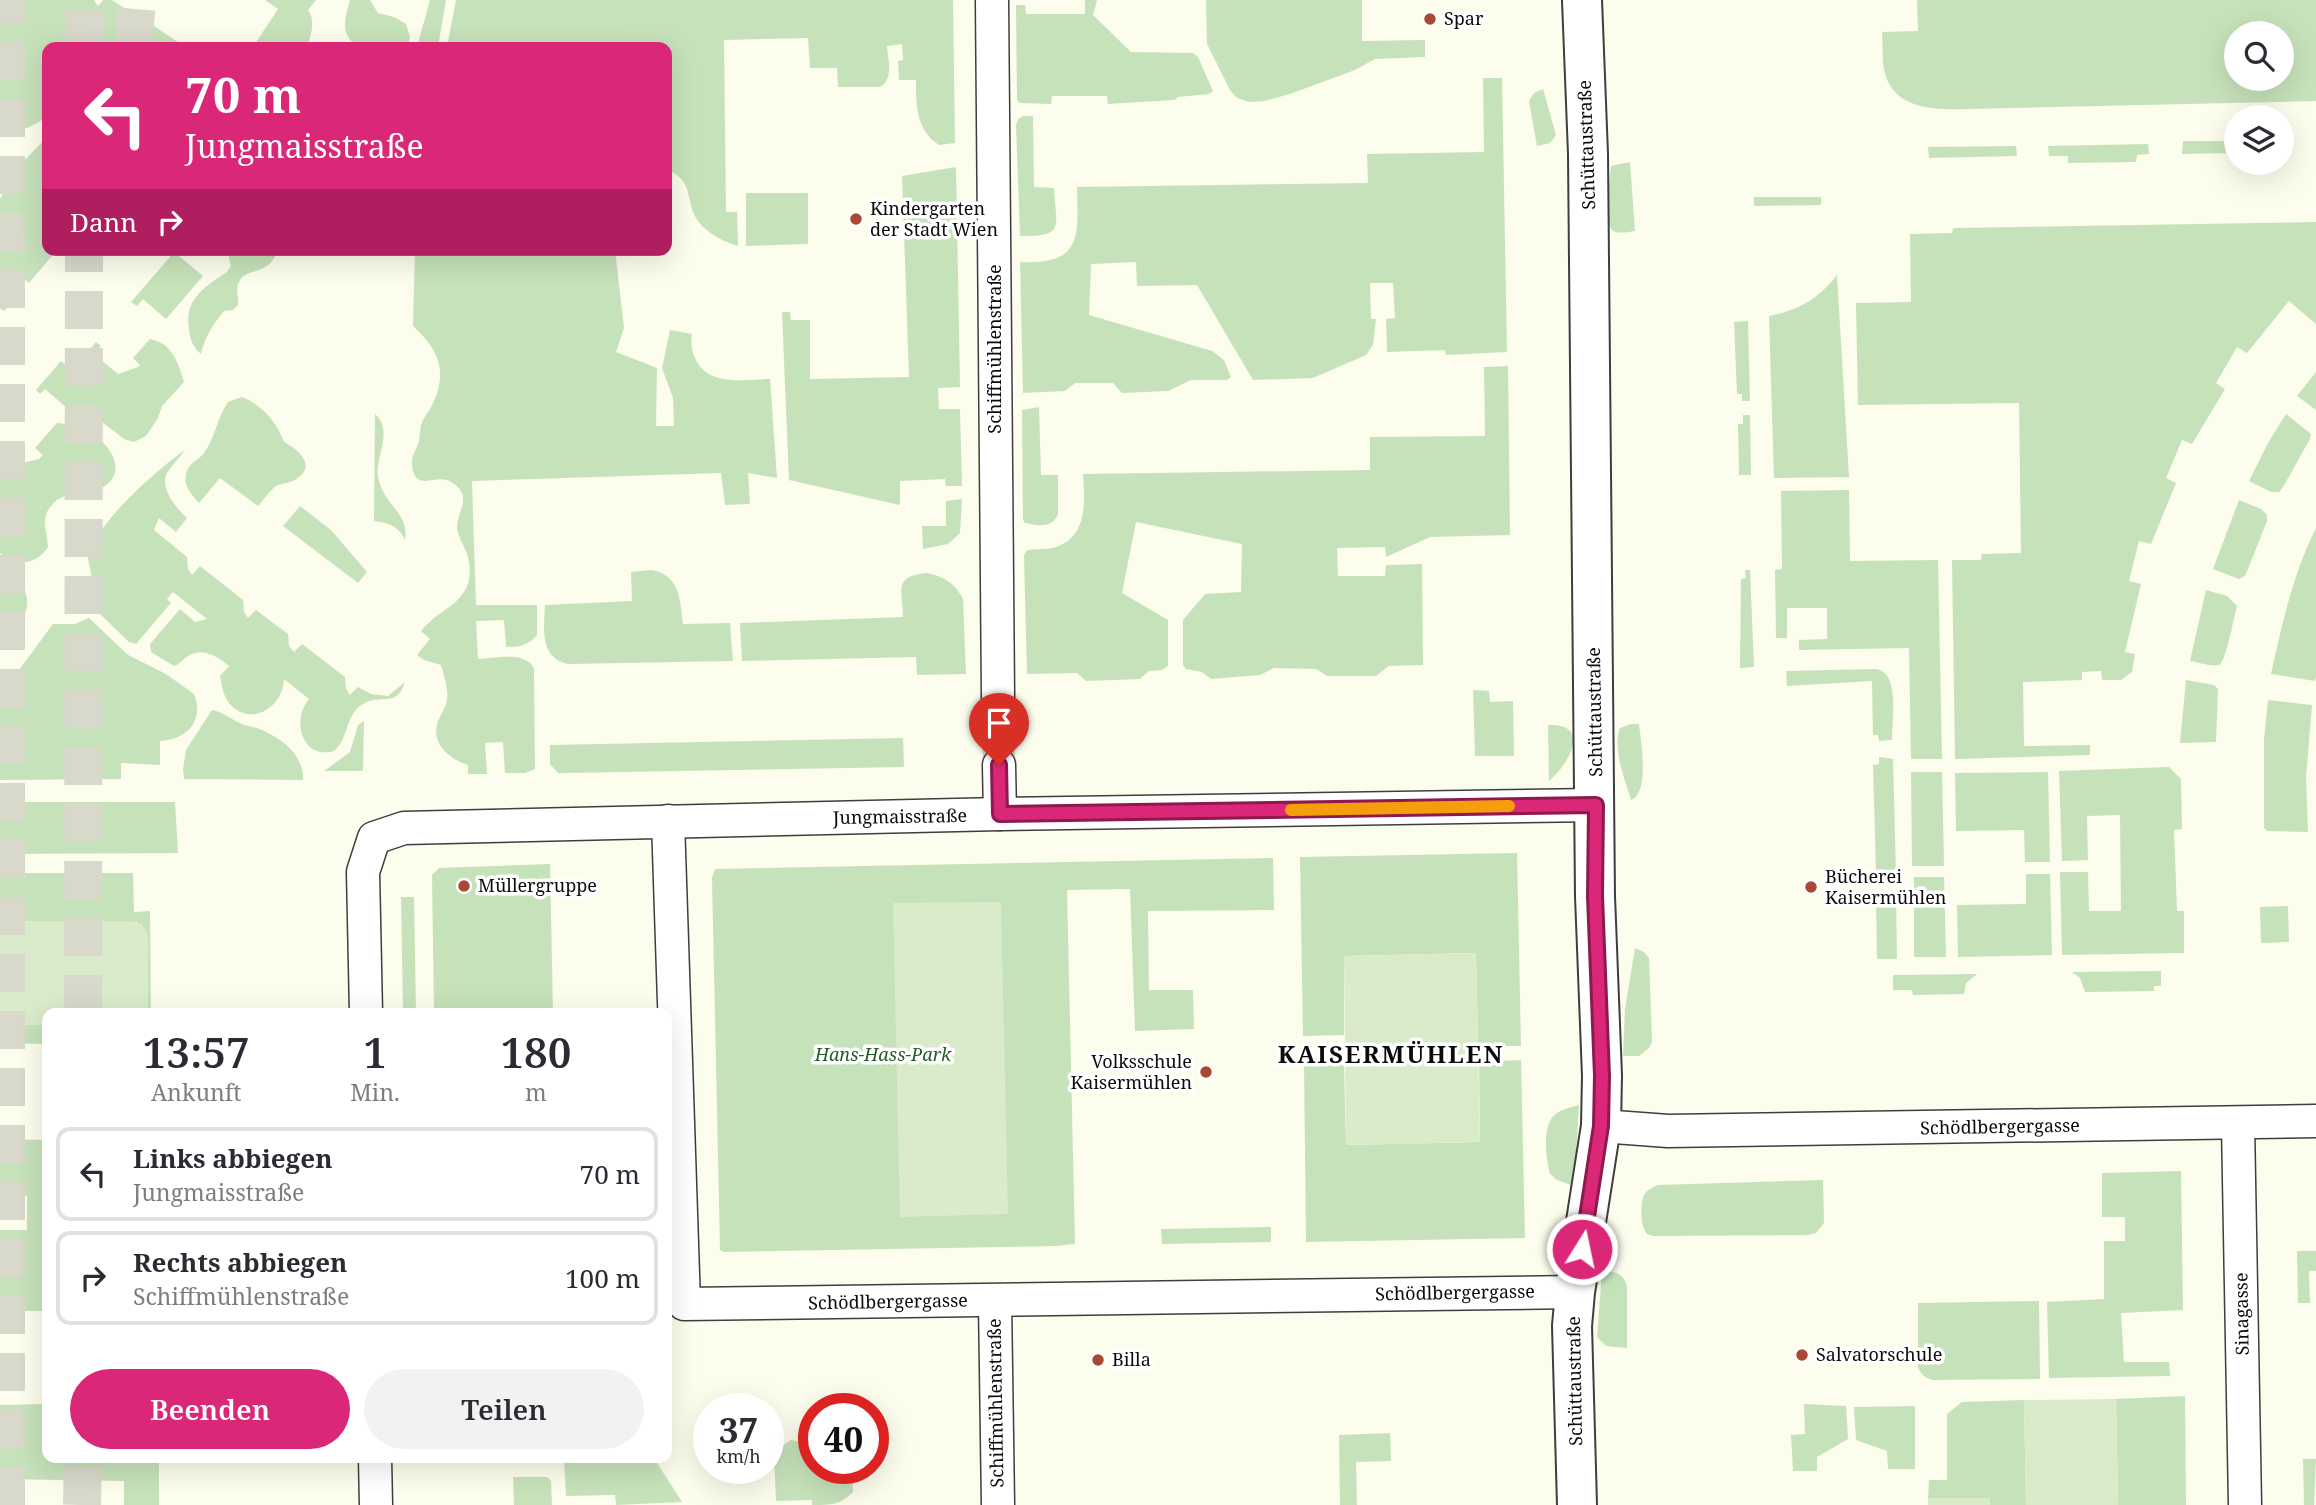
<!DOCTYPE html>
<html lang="de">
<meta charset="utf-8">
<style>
:root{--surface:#fff;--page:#f2f2f3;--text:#2b2b33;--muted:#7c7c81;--line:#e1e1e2;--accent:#db2777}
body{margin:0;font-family:"Noto Serif",serif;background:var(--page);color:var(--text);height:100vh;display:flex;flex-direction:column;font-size:26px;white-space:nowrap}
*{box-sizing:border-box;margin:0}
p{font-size:23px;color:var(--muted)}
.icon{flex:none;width:38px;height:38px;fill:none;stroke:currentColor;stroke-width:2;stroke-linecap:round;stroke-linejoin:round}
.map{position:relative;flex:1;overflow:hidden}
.details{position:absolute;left:42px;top:1008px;width:630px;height:455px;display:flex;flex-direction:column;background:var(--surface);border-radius:14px;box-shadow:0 7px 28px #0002}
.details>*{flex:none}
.guide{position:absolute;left:42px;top:42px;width:630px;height:214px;border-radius:14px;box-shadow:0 7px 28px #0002;background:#db2777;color:#fff;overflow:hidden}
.controls{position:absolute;left:2224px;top:21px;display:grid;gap:14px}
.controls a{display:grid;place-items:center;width:70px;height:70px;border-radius:50%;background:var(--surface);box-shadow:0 7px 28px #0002;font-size:35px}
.speed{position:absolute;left:693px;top:1393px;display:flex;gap:14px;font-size:35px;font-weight:700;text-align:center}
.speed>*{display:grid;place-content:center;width:91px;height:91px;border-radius:50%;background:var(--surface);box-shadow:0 7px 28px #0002;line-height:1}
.speed small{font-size:18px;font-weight:400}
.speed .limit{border:10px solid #d22;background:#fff;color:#111}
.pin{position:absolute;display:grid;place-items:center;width:60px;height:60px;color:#fff;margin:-72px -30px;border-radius:50% 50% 50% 0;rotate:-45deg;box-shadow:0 0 7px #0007}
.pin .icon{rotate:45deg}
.me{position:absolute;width:77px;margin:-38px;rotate:10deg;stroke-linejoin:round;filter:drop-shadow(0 0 5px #0008)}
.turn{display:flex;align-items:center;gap:24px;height:147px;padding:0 28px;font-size:32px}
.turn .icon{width:91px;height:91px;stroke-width:2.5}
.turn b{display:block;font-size:49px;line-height:60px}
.then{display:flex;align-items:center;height:66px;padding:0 28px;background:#0003;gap:14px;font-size:26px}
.eta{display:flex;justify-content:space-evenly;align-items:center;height:119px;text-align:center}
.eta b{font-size:42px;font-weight:600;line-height:49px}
.action{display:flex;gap:14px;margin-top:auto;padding:14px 28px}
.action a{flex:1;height:80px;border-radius:42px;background:var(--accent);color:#fff;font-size:28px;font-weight:600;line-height:80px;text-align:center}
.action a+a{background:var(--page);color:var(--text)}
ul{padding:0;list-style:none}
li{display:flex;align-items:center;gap:21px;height:94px;margin:0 14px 10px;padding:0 14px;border:4px solid var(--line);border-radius:14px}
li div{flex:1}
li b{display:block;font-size:26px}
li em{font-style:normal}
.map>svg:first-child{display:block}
</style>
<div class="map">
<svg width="2316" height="1505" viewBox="0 0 2316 1505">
<rect width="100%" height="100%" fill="#fcfdec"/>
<g fill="#c6e2ba" fill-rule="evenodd">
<path d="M0,0H94L98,6L103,0H112L140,18L141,29L146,37L154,26L185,47H47V117C31,126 17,138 0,124Z"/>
<path d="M265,0H316L308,10C316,21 311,35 307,47H253L278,9Z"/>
<path d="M350,0H370L378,13L394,17L406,24L410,37L408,47H358C339,33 345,20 350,0Z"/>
<polygon points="430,0 446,0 438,47 417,47"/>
<path d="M456,0H953L955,143L939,145C916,130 916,105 916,80H899L898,61L903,60L902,44L887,46C888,61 894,79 880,87H838L837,68H810L808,38L724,40L726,212H737L738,246C720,241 697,228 692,209C686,187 689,181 667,169V47H447Z"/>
<polygon points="1085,0 1097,0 1093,15 1131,52 1193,53 1198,57 1213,91 1209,94 1178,97 1175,100 1108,104 1107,96 1052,96 1051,104 1020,103 1017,100 1016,5 1025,5 1026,14 1085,14"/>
<polygon points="1206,0 1362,0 1362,41 1425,40 1425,57 1375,59 1355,70 1290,94 1265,101 1249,102 1237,98 1230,90 1207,44"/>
<path d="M1917,0H2316V101L1970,109C1937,110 1893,111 1884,70C1882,58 1883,45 1882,32L1918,31ZM2282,33V79H2236V33Z"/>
<path d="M1483,78H1502L1507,352L1446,355L1445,350L1387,352L1386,319L1395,318L1393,283H1370L1371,319H1376L1373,345L1366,355L1313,378L1253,380L1197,285L1137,286L1136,262L1091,264L1089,315L1212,351L1224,360L1231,377L1227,380H1191L1168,391L1122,393L1113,383H1075L1065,391L1023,393L1020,262C1083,265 1078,236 1077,187L1368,183L1367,154L1484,152Z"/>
<polygon points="1543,89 1556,135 1550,143 1537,146 1529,101 1534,93"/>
<path d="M1023,116H1033L1034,187L1054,188C1056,227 1066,237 1020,236L1016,125L1018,119Z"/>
<polygon points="47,137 47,250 57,250 29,283 22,277 17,284 17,297 4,311 0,308 0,199 20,165"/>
<polygon points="2183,141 2236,141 2236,153 2182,154"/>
<polygon points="2148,144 2149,154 2137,155 2136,162 2068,163 2068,156 2049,156 2048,146"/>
<polygon points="2016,146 2017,156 1929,158 1928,147"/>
<path d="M1630,162L1635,231C1629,232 1619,234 1613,231C1603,224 1610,178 1611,166Z"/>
<polygon points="956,167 960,387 938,388 939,409 960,409 962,486 946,486 945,479 900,481 900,505 789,480 782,312 790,312 791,320 810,320 810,379 909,377 902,176"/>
<polygon points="746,193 808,193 808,244 746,246"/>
<polygon points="1754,197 1821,197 1821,205 1754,206"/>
<polygon points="2316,222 2316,324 2289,301 2247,353 2237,347 2216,383 2225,389 2192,444 2182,440 2166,478 2176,483 2151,544 2139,541 2129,581 2141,584 2125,652 2135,654 2132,672 2121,680 2102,680 2101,671 2082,672 2082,680 2023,682 2024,746 2090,745 2090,755 1955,759 1952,560 1981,560 1982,554 2021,553 2019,403 1858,405 1856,303 1911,302 1910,234 1952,233 1953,228"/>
<polygon points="176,250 184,250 179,256 203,276 166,319 143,299 137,306 131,302"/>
<path d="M227,250H278C268,278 246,266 239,282C235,289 239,297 238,305L233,310L224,311C213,325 205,336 201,354C193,348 190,339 189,329C184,300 204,287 227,272L231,266Z"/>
<path d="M415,250H615L624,328L616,352L657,368L656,426H674L673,398L662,368L670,330L692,334C690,344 692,353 697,362C712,387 745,379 770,379L777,478L748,473L750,504L725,505L721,473L472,481L476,605H537V635C528,646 519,647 506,647L504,620L476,621L478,659C494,659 526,650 534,669L535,769L525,773H505L503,742L485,743L487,774H468V765C450,759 432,745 437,724C439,717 444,711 446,704C450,691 444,677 441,665L424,660L417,655L430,639L421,631C442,605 475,603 469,562C468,550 457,538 457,526C457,512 473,497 453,483C437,471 415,495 412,465C411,455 417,450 419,440C420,435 420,430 421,425C424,416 431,409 434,401C448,369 437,348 413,326Z"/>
<path d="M1837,275L1849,477L1774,478L1769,316C1799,310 1818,299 1837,275Z"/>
<polygon points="1748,321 1750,401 1742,401 1742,394 1737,394 1734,322"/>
<path d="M150,339C172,343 178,362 184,382L162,406L158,418L146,436L134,442L124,439L97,418L75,415L45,389L40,394L36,390L61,361L72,370L96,342L101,346L94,354L118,374L138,367L140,365L133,358Z"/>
<path d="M1508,366L1510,535L1430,537L1386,557L1385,547L1337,548L1338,576H1385L1386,565L1422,564L1423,665L1389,666L1376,676H1327L1316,669L1274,668L1260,675L1211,679L1202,672L1186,669L1183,665V620L1205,594L1241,592L1242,544L1136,522L1122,593L1168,620V666L1162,670L1149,671L1140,679L1086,681L1077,673L1027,674L1024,556L1026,551C1035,548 1044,550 1053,548C1088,538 1085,503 1083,474L1370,470V437L1485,436L1484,367Z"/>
<polygon points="2316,372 2316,410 2297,396"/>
<path d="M242,397C262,405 277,422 284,442C299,450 318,466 295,480C290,483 283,483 278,485C270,489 264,500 258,506L220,478L199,503C192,495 183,486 186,474C188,463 199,460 204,453C215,438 217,418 228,402Z"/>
<path d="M1039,407L1041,475H1058V514C1053,528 1038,526 1025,523L1023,520L1022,410Z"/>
<path d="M375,414C394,431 375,456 378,477C383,505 410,513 405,540C399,526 388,523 374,521Z"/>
<polygon points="2286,414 2311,434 2310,439 2283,487 2279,492 2271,492 2249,481 2268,443"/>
<polygon points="1743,415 1750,415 1751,475 1739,475 1738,424 1743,424"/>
<path d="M57,423C65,424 75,424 83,428C103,437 131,467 105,486C89,497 63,489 51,506C40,519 47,531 48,547C36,565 17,567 0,553V444L22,463L39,459L43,455L35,448Z"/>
<path d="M185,450C180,457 172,465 167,473C159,488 177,509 187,518L176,532L159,518L154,530L187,557L188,569L192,575L200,566L243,600L244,612L248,618L256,610L288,634L289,646L294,652L302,644L345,677L346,689L350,695L358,687L371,694L388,696L405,682C397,709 380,693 363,704C345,714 349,739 334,751C302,760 291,720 309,699L284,679C283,708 250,728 229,703C223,696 222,685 220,676L229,666C217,656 202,647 188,656C182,660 180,664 174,666L151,652L150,644L180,609L195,622L207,619L173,592L167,599L171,603L136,644L129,642L99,613L88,559C92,526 158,469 185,450Z"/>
<polygon points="1849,490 1850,561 1938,560 1942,759 1911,759 1909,648 1799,650 1799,640 1827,639 1827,608 1787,608 1787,638 1776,638 1775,570 1782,569 1781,491"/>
<polygon points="962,499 960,533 948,544 923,549 922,526 946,526 946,501"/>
<polygon points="2239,500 2261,509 2267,515 2267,521 2248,569 2245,576 2239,579 2213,569"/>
<polygon points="300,506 331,530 367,572 358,583 283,526"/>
<path d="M2316,528V677L2315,681L2271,674C2282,624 2293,574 2316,528Z"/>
<path d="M0,569C41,588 31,621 0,645Z"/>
<path d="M652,570C681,576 680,601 683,624L730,623L733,661L568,664C539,658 544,628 545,605L632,601L631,572Z"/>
<polygon points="1745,570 1750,570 1754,667 1740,668 1741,579 1746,578"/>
<path d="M926,573C943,576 955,583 963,599L966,674L917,675L916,657L742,661L740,623L903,617C903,590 892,577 926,573Z"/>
<path d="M2206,590L2227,596L2237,606C2234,616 2226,662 2219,665C2211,667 2198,662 2190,661Z"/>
<path d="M89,618L128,655L166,674L194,694C205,721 186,740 160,741V765L121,763V779L0,780V690L19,670L53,624H75Z"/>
<path d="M1877,669C1900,674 1892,721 1892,740L1879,741L1878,735H1873L1872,681L1787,686L1786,671Z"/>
<polygon points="2186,680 2214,685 2218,689 2216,742 2180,743"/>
<polygon points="1473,690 1489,691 1490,702 1513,701 1514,756 1475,756"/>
<polygon points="2268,700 2312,705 2306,777 2308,832 2267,831 2264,828 2264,740"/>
<path d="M212,710C223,712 232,720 242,724C249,727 257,727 264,731C284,740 304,756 303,780L184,779L183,769L186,750Z"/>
<polygon points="364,721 363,771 324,771 350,752 358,725"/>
<path d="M1631,724H1639C1641,742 1650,793 1631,800C1625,779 1612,749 1620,728Z"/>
<path d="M1548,725C1593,723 1568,765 1549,781Z"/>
<polygon points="903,738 904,767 565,773 558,773 550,764 550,745"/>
<polygon points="1879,757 1893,759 1896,875 1881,875 1881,871 1876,871 1873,765 1879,764"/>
<polygon points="2169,767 2181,779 2182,829 2174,830 2177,911 2184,911 2184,953 2062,955 2060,872 2088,872 2089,911 2121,911 2120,815 2087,816 2088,860 2062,861 2059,771"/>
<polygon points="1911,772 1942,772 1944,866 1912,866"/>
<polygon points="2048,772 2050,862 2025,862 2024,830 1956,831 1955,773"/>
<polygon points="0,802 175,802 178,853 0,854"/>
<polygon points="1517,853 1521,1046 1478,1046 1476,953 1344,956 1344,1035 1303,1036 1300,857"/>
<polygon points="1273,858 1274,910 1148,911 1149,990 1193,990 1194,1029 1135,1031 1130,889 1067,890 1075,1244 1055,1246 724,1252 720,1250 712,878 715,869"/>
<polygon points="550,864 553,1013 434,1013 432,875 439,868"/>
<polygon points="0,873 133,873 134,912 150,911 151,1013 148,1013 148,935 137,922 0,921"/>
<polygon points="2026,874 2050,874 2052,955 1958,957 1957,905 2026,904"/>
<polygon points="1914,877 1944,877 1946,957 1914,957"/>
<polygon points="1896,894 1897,959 1877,959 1876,900 1881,900 1881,895"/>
<polygon points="401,897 414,897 416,1013 403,1013"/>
<polygon points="2288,906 2289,942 2261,943 2260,907"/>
<polygon points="1635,948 1644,952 1649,958 1652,1041 1650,1047 1639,1056 1623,1056 1625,1009"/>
<polygon points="2161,971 2161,986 2154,986 2154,991 2085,992 2080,978 2072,972"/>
<polygon points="1977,974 1966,983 1964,994 1913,995 1912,990 1893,990 1893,975"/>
<polygon points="0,1025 47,1025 47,1044 0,1043"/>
<polygon points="1521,1060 1525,1238 1306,1242 1304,1064 1344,1064 1346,1145 1480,1142 1479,1062"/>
<path d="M1579,1105L1576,1156L1571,1185L1557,1180L1550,1174C1546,1158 1541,1123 1557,1113C1563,1109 1572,1107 1579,1105Z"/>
<polygon points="0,1139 47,1140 47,1311 0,1311 0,1230 27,1230 27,1196 0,1196"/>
<polygon points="2181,1171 2183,1310 2121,1313 2124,1362 2169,1362 2170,1376 2049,1378 2047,1302 2104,1299 2104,1241 2125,1241 2125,1217 2102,1217 2102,1173"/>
<path d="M1823,1180L1824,1223L1816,1233L1807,1235L1653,1236L1647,1234C1640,1227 1640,1204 1644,1195C1647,1190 1653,1187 1658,1185Z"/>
<polygon points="1271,1227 1271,1242 1162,1244 1161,1229"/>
<polygon points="2297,1251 2316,1251 2316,1271 2309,1271 2310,1303 2298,1303"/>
<path d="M1602,1271C1615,1272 1623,1272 1627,1286V1348L1606,1346L1597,1337Z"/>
<path d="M2039,1301L2040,1379L1933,1380C1925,1378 1921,1375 1918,1367V1303Z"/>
<polygon points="2185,1396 2186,1505 2118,1505 2116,1399"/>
<polygon points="2024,1400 2026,1505 1990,1505 1989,1498 1928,1498 1929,1480 1947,1480 1947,1414 1962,1402"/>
<polygon points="47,1404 47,1458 159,1458 159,1505 124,1505 124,1481 0,1479 0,1405"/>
<polygon points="1804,1404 1846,1406 1848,1439 1817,1457 1817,1471 1793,1471 1791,1435 1805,1434"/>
<polygon points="1915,1406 1915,1469 1888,1469 1887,1451 1856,1440 1854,1407"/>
<polygon points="1390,1433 1391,1461 1356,1462 1357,1505 1340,1505 1339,1435"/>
<path d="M791,1440L814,1445V1468H852L853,1492C840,1505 832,1505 812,1505V1500L776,1501L774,1457L776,1450Z"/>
<polygon points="567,1458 654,1458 682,1502 616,1505 615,1495 566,1496 564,1461"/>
<polygon points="2303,1459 2316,1459 2314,1505 2304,1505"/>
<polygon points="513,1477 547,1477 551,1481 552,1505 514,1505"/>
</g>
<g fill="#d9ebcb">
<polygon points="1001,902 1008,1214 900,1217 893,903"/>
<polygon points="0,921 129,921 142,924 148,935 148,1013 47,1013 47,1025 0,1025"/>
<polygon points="1476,953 1480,1142 1346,1145 1344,956"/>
<polygon points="2116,1399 2118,1505 2026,1505 2024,1400"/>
<rect x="1928" y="1498" width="62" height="7"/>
</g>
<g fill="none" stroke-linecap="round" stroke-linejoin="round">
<polyline stroke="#d8d9ca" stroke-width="32" stroke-dasharray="32 16" stroke-linecap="butt" points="998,697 999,765"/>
<g stroke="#d8d9ca" stroke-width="38" stroke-dasharray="38 19" stroke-linecap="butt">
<polyline points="85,47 85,0"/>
<polyline points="133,47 137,0"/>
<polyline points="83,1013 84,250"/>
<polyline points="6,1505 6,0"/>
<polyline points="82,1505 83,1458"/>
</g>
<defs>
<g id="minor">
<polyline points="992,0 998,697"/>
<polyline points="999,765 1000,814"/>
<polyline points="668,821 684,1304 1575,1292"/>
<polyline points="366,1013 363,872 374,838 404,828 1000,814 1596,805"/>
<polyline points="2238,1124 2245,1505"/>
<polyline points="1601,1126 1668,1131 2316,1121"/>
<polyline points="995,1301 998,1505"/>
<polyline points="375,1458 376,1505"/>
</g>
<polyline id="tertiary" points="1577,1505 1572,1326 1575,1292 1601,1126 1602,1076 1595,896 1588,154 1582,0"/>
</defs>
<use href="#minor" stroke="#3e3e3e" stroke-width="35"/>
<use href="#tertiary" stroke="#3e3e3e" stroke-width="42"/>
<use href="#minor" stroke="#fff" stroke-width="32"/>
<use href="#tertiary" stroke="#fff" stroke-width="38"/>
</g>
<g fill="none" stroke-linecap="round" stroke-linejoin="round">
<defs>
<polyline id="route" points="999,765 1000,814 1596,805 1595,896 1602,1076 1601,1126 1582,1249"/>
</defs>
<use href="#route" stroke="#8e194d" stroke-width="18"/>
<use href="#route" stroke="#db2777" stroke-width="12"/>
<polyline stroke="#f59e0b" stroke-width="12" points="1291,810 1509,806"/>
</g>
<g fill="#a94935" stroke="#fff" stroke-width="2.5">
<circle cx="1430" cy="19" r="7"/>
<circle cx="856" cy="219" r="7"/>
<circle cx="464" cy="886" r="7"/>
<circle cx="1811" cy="887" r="7"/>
<circle cx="1206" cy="1072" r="7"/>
<circle cx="1802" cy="1355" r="7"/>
<circle cx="1098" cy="1360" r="7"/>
</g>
<g text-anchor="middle" stroke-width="7" stroke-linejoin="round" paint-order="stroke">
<g font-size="18" fill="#0b0b0b" stroke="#fff" text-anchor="start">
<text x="1444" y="25">Spar</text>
<text x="870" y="215">Kindergarten<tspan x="870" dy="21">der Stadt Wien</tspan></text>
<text x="1825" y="883">Bücherei<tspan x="1825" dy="21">Kaisermühlen</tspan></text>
<text x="478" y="892">Müllergruppe</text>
<text x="1192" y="1068" text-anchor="end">Volksschule<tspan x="1192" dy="21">Kaisermühlen</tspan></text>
<text x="1816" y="1361">Salvatorschule</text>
<text x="1112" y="1366">Billa</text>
</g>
<g font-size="18" fill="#0b0b0b" stroke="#fff">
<text transform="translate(1587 145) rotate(-92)" y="6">Schüttaustraße</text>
<text transform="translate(995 349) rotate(-90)" y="6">Schiffmühlenstraße</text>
<text transform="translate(1595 712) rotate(-91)" y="6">Schüttaustraße</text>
<text transform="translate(900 817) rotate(-1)" y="6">Jungmaisstraße</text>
<text transform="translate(2000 1127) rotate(-1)" y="6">Schödlbergergasse</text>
<text transform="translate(1455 1293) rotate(-1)" y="6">Schödlbergergasse</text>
<text transform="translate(888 1302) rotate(-1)" y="6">Schödlbergergasse</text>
<text transform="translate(2242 1314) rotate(-91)" y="6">Sinagasse</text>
<text transform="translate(1575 1381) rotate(-91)" y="6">Schüttaustraße</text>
<text transform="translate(996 1403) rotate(-91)" y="6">Schiffmühlenstraße</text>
</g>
<g font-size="18" font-style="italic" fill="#245a25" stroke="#fff">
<text x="883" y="1061">Hans-Hass-Park</text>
</g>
<g font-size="24" font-weight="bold" letter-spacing="2" fill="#0b0b0b" stroke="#fff">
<text x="1391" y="1063">KAISERMÜHLEN</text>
</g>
</g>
</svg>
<div class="controls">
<a><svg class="icon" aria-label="search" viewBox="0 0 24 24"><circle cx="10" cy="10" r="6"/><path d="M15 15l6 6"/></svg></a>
<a><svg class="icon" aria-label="layers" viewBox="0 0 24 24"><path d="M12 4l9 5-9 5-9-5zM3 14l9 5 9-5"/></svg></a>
</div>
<div class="speed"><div>37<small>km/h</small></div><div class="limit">40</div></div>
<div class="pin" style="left:999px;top:765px;background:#d93025"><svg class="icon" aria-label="arrive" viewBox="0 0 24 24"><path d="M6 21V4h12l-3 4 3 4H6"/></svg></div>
<svg class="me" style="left:1582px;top:1249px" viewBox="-20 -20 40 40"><circle r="17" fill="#db2777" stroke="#fff" stroke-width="3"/><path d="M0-11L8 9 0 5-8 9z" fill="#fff"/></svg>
<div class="guide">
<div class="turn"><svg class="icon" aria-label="left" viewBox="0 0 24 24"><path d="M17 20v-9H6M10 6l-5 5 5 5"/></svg><div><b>70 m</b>Jungmaisstraße</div></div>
<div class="then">Dann<svg class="icon" aria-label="right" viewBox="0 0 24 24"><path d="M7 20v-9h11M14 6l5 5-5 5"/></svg></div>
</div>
<section class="details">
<div class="eta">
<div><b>13:57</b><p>Ankunft</p></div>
<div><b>1</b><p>Min.</p></div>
<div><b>180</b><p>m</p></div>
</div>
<ul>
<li><svg class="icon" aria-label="left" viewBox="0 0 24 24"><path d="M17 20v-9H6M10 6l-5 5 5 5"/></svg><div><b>Links abbiegen</b><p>Jungmaisstraße</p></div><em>70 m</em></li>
<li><svg class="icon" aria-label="right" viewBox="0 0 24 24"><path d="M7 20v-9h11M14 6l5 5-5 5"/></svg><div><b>Rechts abbiegen</b><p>Schiffmühlenstraße</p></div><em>100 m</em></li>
</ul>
<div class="action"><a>Beenden</a><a>Teilen</a></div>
</section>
</div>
